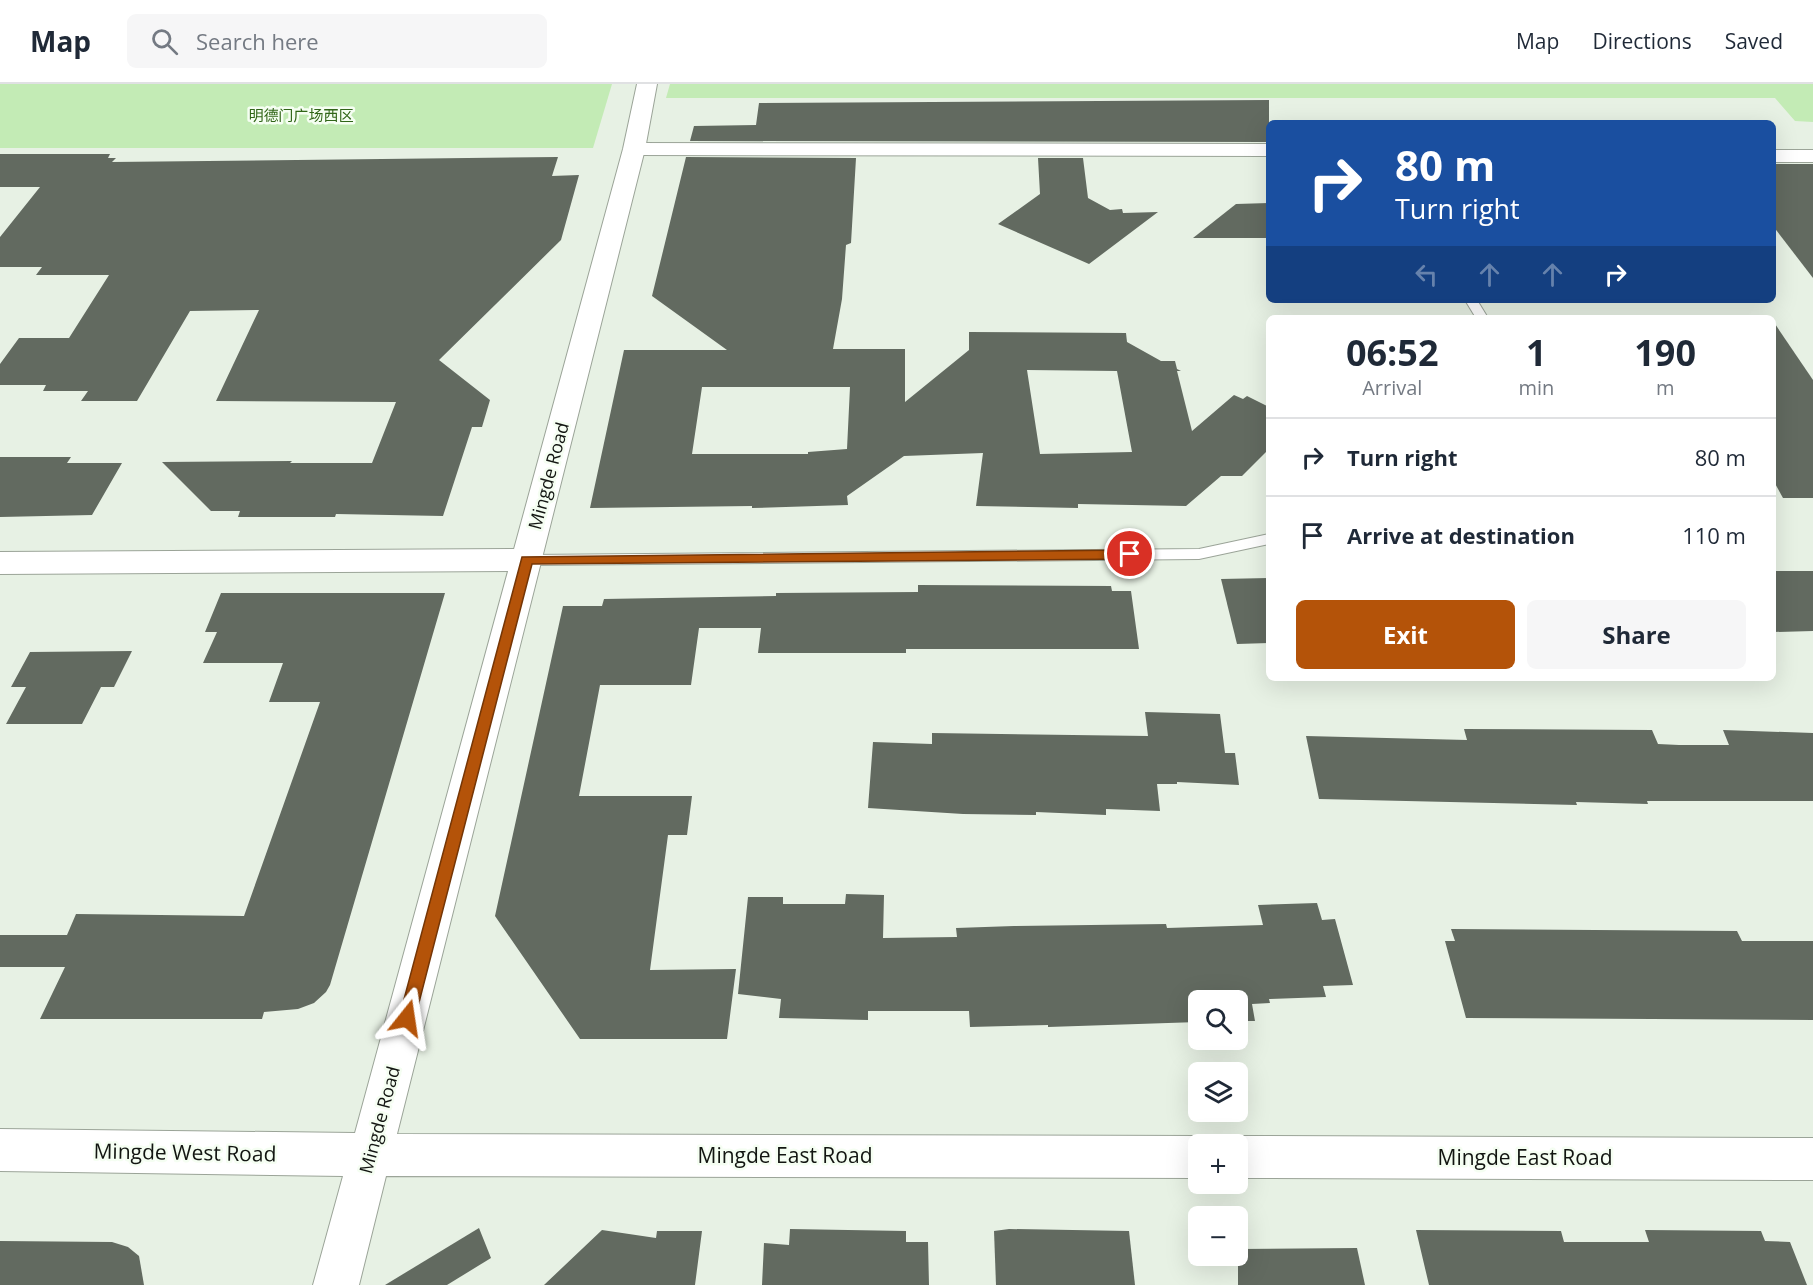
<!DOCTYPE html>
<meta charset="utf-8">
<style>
:root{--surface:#fff;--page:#f6f6f7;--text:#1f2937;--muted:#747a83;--line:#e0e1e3;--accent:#b45309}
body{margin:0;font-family:"Open Sans","Noto Sans SC",sans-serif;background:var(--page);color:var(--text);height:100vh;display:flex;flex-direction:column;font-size:22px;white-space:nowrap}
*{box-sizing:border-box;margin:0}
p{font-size:20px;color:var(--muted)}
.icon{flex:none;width:33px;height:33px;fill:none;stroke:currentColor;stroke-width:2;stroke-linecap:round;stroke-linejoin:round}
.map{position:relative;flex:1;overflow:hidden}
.side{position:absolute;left:1266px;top:231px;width:510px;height:366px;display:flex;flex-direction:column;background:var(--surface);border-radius:9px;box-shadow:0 6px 24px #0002}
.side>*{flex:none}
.hud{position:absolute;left:1266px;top:36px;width:510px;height:183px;border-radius:9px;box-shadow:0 6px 24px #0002;background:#1a4fa0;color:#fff;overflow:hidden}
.fabs{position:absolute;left:1188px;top:906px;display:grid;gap:12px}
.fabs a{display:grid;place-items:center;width:60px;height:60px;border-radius:9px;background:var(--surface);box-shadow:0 6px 24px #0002;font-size:30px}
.pin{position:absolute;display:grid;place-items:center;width:51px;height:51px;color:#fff;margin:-26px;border:3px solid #fff;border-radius:50%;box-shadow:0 2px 6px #0007}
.me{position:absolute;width:66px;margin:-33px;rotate:15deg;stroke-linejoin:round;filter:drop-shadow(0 0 4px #0008)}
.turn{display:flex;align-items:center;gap:21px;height:126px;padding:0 30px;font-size:27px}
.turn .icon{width:78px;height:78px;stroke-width:2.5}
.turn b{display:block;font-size:42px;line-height:51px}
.lanes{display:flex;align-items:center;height:57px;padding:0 30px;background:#0003;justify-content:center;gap:30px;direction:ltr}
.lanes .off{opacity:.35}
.eta{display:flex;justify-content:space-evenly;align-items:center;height:102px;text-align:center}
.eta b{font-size:36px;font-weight:700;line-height:42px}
.action{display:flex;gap:12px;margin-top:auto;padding:12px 30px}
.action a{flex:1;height:69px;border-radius:9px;background:var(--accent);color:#fff;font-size:24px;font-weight:700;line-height:69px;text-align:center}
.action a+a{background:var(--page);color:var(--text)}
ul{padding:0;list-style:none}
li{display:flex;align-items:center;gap:18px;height:78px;padding:0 30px;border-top:2px solid var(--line)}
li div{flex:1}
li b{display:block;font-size:22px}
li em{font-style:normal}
header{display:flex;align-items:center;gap:36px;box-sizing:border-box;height:84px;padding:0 30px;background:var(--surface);border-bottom:2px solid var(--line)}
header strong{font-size:28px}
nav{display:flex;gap:33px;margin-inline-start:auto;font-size:21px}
.search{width:420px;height:54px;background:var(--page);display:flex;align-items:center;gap:15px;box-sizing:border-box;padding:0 21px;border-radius:9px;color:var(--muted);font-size:22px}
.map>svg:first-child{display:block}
</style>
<header>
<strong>Map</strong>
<div class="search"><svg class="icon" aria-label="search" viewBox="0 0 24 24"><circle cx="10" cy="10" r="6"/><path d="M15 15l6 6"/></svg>Search here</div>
<nav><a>Map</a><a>Directions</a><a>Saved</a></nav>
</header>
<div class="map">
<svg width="1813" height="1201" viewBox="0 0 1813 1201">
<rect width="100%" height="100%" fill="#e7f1e4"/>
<g fill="#c3ebb5">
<polygon points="0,0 612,0 593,64 0,64"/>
<polygon points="670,0 1813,0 1813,38 1795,37 1775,14 666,14"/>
</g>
<g fill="#626a60" fill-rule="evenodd">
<polygon points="1269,16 1269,58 690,57 694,42 756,41 759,19"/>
<polygon points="0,70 110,70 108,74 116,74 112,78 558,73 552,92 579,91 561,156 439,276 490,316 482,343 472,343 443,432 336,430 335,433 238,433 240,427 211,427 162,378 292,377 290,379 372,379 396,318 216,317 259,226 190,227 137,317 81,317 88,307 43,307 46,301 0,301 0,280 19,254 69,254 109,191 36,191 42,183 0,183 0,153 40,103 0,103"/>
<path d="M686,73L856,74L851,159L846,161L842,215L833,265H905V318L969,266V248L1126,249L1127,258L1161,277H1175L1177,285L1181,287H1177L1192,347L1234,311L1243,315L1247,312L1269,323V365L1242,392H1221L1186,422L1078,420V424L976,422L983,369L904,372L847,412L848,421L752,424V422L590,424L624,266H727L652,212ZM1027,286L1117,287L1132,368L1040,370ZM702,303H850L847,365L808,368V370H692Z"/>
<polygon points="1038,74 1083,74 1088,114 1110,126 1122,125 1123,129 1158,128 1089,180 998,140 1040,110"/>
<polygon points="1773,80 1813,80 1813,194 1773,142"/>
<polygon points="1269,119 1269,154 1193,154 1236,120"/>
<polygon points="1773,237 1813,296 1813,414 1783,414 1773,396"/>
<polygon points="0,373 71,373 67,379 122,379 92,431 0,433"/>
<polygon points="1773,487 1813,487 1813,547 1773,548"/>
<polygon points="1269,494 1269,559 1237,560 1221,495"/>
<polygon points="918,501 1111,502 1112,507 1131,507 1139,565 906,565 906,569 758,569 761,544 699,544 691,601 600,601 579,712 692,712 687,751 668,751 650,886 736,885 727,955 580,955 495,832 563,522 602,522 604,515 776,512 776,509 918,508"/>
<polygon points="221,509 445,509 330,901 326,908 314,919 298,925 264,928 262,935 40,935 65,883 0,883 0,851 67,851 76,830 244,832 320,618 269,618 283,579 203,579 217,548 205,548"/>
<polygon points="132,567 114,603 101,603 82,640 6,640 26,603 11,603 30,568"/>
<polygon points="1145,628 1220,630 1225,669 1235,669 1239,701 1177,698 1177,700 1157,700 1160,727 1106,725 1106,731 1036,728 1036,731 963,730 868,724 873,658 932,660 932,649 1148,652"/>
<polygon points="1464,645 1652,646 1658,660 1679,661 1729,661 1723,646 1813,649 1813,717 1647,717 1648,720 1576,718 1577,721 1319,715 1306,652 1467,656"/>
<polygon points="846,810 884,811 883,854 957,853 956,844 1014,842 1166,840 1167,844 1263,841 1258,821 1317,819 1322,836 1335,835 1353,901 1323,902 1326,913 1269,915 1270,919 1252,920 1255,937 1238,937 1238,916 1198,916 1198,938 1048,943 1048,941 970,943 969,927 868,927 868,936 779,934 781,915 738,910 748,813 783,813 783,820 845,820"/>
<polygon points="1451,845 1737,847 1742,857 1813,857 1813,936 1466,934 1445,857 1455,857"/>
<polygon points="479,1144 491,1174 447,1201 385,1201"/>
<polygon points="790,1145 906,1147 906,1158 928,1158 929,1201 762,1201 764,1159 789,1161"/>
<polygon points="1009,1145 1129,1147 1135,1201 996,1201 994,1147"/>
<polygon points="602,1146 656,1154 657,1147 702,1147 695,1201 544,1201"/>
<polygon points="1416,1146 1561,1147 1564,1158 1649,1158 1645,1146 1761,1147 1765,1157 1790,1158 1807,1201 1429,1201"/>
<polygon points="0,1157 112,1158 128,1163 139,1172 144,1201 0,1201"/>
<polygon points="1357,1164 1365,1201 1238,1201 1238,1165"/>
</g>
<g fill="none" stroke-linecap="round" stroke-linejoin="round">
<defs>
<g id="lane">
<polygon points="1465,216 1477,216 1488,234 1476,234"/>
<polygon points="1269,450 1269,460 1199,475 527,481 520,476 527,471 1199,465"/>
</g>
<g id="street">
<polygon points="634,59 1269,60 1269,72 634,71 627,69 624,65 627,61"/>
<rect x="1773" y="66" width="40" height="12"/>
<polygon points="527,465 537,468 542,476 537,484 527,487 0,490 0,468"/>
</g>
<g id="secondary">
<polygon points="637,0 657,0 645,65 397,1050 1198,1052 1214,1060 1198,1060 1198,1094 386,1092 359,1201 313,1201 343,1092 0,1087 0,1045 355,1049 623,65"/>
<polygon points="1238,1052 1813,1054 1813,1096 1238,1094 1238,1060 1222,1060"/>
</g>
</defs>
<use href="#lane" stroke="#9ba498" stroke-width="2"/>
<use href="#street" stroke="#9ba498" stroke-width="2"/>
<use href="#secondary" stroke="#9ba498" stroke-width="2"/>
<use href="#lane" fill="#fff" fill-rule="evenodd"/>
<use href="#street" fill="#fff" fill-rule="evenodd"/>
<use href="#secondary" fill="#fff" fill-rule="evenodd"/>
</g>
<polygon fill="#b45309" stroke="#753606" stroke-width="1.5" points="1130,466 1136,470 1130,475 532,480 415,934 413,939 407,942 401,939 399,934 522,473"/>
<g text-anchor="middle" stroke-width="5" stroke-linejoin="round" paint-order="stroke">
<g font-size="15" fill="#306517" stroke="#f5fef2">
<text x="301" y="37">明德门广场西区</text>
</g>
<g font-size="18" fill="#121511" stroke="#f5fef2">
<text transform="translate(549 392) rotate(-75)" y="6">Mingde Road</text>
<text transform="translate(380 1036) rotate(-75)" y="6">Mingde Road</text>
</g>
<g font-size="21" fill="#121511" stroke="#f5fef2">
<text transform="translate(185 1069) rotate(1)" y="7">Mingde West Road</text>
<text x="785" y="1079">Mingde East Road</text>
<text x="1525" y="1081">Mingde East Road</text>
</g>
</g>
</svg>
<div class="fabs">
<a><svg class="icon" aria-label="search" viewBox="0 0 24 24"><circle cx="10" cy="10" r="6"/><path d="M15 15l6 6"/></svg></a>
<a><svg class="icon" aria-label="layers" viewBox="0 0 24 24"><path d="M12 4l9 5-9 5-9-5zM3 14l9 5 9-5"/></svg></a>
<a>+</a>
<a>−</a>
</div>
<div class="pin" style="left:1130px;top:470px;background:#d93025"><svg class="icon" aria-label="arrive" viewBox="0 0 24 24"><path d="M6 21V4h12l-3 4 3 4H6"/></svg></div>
<svg class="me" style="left:407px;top:934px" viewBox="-20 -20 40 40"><path d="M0-17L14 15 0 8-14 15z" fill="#b45309" stroke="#fff" stroke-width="4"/></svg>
<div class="hud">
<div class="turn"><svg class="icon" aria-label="right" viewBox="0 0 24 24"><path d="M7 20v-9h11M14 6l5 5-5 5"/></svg><div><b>80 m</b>Turn right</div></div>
<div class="lanes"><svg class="icon off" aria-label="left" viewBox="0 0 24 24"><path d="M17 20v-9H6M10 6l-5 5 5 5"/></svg><svg class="icon off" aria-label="ahead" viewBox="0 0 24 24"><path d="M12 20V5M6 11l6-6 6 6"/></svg><svg class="icon off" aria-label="ahead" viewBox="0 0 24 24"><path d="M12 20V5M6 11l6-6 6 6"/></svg><svg class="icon" aria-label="right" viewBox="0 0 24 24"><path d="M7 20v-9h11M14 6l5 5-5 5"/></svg></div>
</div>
<section class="side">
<div class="eta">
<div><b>06:52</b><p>Arrival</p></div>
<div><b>1</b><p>min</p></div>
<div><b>190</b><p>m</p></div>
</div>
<ul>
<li><svg class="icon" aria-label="right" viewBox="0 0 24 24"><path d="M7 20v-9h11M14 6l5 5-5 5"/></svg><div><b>Turn right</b></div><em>80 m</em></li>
<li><svg class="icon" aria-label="arrive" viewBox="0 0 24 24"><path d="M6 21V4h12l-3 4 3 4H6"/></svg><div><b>Arrive at destination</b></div><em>110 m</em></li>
</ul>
<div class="action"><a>Exit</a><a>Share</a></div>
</section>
</div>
